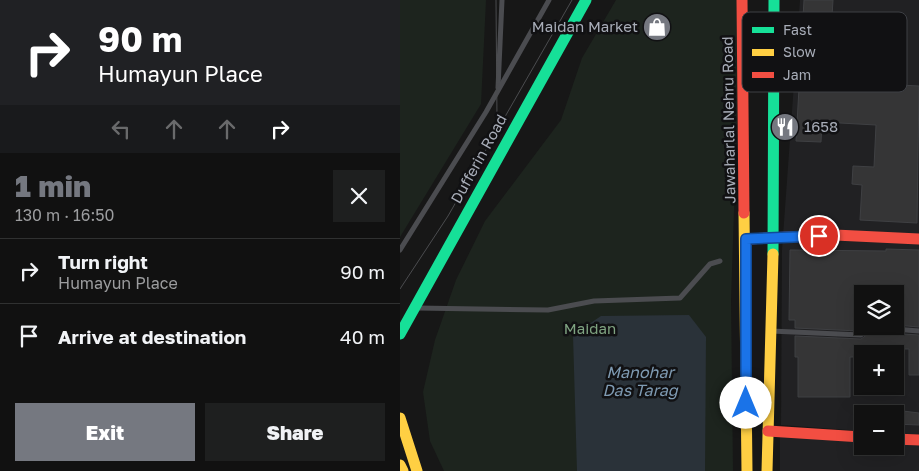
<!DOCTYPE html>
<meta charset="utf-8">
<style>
:root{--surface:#111;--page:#1e1f1f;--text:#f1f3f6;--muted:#9c9d9f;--line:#303131;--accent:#757880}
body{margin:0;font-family:"Golos Text",sans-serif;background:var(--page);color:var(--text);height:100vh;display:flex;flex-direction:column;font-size:19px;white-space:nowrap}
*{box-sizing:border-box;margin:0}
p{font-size:16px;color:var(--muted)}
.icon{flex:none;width:28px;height:28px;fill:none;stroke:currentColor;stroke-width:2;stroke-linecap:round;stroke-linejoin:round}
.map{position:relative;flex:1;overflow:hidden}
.drawer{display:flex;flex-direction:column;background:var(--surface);width:400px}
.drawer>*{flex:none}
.top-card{background:#202124;color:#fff;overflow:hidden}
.fabs{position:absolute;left:454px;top:285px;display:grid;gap:10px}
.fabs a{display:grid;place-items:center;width:50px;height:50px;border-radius:0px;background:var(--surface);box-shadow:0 5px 20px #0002,0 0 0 1px var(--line);font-size:25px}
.pin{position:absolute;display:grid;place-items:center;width:42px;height:42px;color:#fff;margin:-21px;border:2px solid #fff;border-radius:50%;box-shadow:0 1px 5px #0007}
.me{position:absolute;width:55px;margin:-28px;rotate:0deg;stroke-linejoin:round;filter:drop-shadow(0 0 4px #0008)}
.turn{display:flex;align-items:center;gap:18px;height:105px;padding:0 15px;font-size:22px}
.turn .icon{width:65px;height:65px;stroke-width:2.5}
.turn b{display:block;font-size:35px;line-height:42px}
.lanes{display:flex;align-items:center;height:48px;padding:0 15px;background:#0003;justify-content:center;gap:25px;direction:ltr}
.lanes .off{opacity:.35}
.round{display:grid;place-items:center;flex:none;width:52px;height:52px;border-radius:0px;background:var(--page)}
.overview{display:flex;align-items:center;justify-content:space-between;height:85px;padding:0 15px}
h1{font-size:30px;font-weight:800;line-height:38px;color:var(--accent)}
.action{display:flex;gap:10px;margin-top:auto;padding:10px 15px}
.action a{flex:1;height:58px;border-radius:0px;background:var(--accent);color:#fff;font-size:20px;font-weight:800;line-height:58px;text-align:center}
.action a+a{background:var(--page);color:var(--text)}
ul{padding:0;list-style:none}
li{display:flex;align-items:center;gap:15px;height:65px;padding:0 15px;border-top:1px solid var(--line)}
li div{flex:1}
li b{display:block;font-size:19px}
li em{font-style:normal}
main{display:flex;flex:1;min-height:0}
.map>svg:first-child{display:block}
</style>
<main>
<section class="drawer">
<div class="top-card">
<div class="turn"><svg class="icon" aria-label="right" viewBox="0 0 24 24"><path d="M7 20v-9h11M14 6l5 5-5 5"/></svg><div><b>90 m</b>Humayun Place</div></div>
<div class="lanes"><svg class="icon off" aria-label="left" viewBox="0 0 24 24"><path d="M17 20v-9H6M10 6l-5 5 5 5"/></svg><svg class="icon off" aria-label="ahead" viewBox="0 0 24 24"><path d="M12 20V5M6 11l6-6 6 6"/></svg><svg class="icon off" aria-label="ahead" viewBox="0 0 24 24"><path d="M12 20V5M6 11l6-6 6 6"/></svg><svg class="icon" aria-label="right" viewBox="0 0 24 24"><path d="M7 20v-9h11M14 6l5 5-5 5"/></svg></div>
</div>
<div class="overview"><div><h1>1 min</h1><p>130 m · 16:50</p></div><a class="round"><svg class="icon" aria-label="close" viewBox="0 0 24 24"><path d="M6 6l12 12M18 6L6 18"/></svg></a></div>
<ul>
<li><svg class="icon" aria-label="right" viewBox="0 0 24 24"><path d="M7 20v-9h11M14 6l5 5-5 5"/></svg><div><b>Turn right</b><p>Humayun Place</p></div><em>90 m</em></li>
<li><svg class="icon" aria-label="arrive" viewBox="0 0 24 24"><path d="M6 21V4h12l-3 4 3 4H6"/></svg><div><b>Arrive at destination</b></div><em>40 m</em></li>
</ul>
<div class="action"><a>Exit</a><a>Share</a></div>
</section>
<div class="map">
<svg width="519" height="471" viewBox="0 0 519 471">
<rect width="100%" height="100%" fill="#171717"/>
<g fill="#212123" fill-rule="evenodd">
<path d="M400,0H519V435L495,433V414H462V431L381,425L382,250ZM462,294H495V326H462ZM462,354H495V386H462Z"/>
<polygon points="380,436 462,442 462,446 495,446 495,444 519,446 519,471 380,471"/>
</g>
<g fill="#1d241e">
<polygon points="0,0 86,0 81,104 0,237"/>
<polygon points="216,0 341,0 331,300 333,471 44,471 30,441 23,392 35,340 56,280 85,221 161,120 182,58"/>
</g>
<polygon fill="#2a3239" points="289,315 306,337 305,471 177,471 173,335 201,316"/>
<g fill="#353536" stroke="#3f4043">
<polygon points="404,0 433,0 430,49 447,50 445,82 519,86 517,223 460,220 462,185 452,184 453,166 474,167 476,125 422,122 421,142 396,141"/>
<polygon points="486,249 519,250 519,327 495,325 495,294 462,294 462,328 459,331 395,328 395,320 389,320 390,250 486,251"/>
<polygon points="471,332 519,335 519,375 509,375 509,349 475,349 475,354 462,354 462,357 450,357 450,397 398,397 398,357 395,357 395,336 461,339"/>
<polygon points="495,410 519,413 519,425 495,424"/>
</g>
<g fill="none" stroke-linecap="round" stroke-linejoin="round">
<g stroke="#4b4c50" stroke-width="5">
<polyline points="98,88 102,0"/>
<polyline points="0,250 86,112 149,0"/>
<polyline points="17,308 148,310 194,301 280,298 310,264 320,261"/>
<polyline points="371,331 461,335 470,327 519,331"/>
</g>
<g stroke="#16e098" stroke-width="11">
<polyline points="373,254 374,0"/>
<polyline points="0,334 186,0"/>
</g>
<g stroke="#ffcf43" stroke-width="11">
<polyline points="344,213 347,471"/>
<polyline points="0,418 17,471"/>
<polyline points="0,465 3,471"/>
<polyline points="367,471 373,254"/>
</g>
<g stroke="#f24e42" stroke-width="11">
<polyline points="342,0 344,213"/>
<polyline points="346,239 435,235 519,239"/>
<polyline points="368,431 462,437"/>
<polyline points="495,439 519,440"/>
</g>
<g stroke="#4b4c4f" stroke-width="1">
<polyline points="96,0 97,119"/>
<polyline points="0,289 48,216 172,0"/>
</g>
</g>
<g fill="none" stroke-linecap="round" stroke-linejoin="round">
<defs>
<polyline id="route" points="346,403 346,239 419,236"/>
</defs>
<use href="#route" stroke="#114b97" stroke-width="12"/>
<use href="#route" stroke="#1a73e8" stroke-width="9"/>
</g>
<defs>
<symbol id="shop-disc" viewBox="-11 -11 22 22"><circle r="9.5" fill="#757880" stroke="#111113"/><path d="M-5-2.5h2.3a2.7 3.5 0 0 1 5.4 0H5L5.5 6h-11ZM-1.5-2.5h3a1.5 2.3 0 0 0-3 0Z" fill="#fff"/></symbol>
<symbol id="restaurant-disc" viewBox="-11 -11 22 22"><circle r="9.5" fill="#757880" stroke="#111113"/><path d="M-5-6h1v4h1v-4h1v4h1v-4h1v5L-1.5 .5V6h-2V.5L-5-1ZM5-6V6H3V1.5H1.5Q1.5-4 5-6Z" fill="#fff"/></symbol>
</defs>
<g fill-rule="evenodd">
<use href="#shop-disc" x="241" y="11" width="32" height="32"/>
<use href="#restaurant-disc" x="369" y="111" width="32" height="32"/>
</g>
<g text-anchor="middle" stroke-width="5" stroke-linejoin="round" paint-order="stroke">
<g font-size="15" fill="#a8adb8" stroke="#111113" text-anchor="end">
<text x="238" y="32">Maidan Market</text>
<text x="404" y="132" text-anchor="start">1658</text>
</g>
<g font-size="15" fill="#a8adb8" stroke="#111113">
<text transform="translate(329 120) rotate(-91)" y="5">Jawaharlal Nehru Road</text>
<text transform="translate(79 159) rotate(-61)" y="5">Dufferin Road</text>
</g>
<g font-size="15" fill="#7fa381" stroke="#111113">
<text x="190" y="334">Maidan</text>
</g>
<g font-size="16" font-style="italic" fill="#7f9bb3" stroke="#111113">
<text x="240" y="378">Manohar<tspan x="240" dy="18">Das Tarag</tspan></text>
</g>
</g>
<rect x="342" y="12" width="165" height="80" rx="8" fill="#111113" stroke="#3e4045" stroke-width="1"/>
<rect x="352" y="27" width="22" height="6" fill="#16e098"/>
<rect x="352" y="49" width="22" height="7" fill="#ffcf43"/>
<rect x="352" y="72" width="22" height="6" fill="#f24e42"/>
<g font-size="14" fill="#a8adb8">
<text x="383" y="35">Fast</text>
<text x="383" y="57">Slow</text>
<text x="383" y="80">Jam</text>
</g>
</svg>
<div class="fabs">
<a><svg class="icon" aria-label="layers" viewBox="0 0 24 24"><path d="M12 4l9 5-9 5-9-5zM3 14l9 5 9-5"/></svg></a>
<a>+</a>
<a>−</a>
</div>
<div class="pin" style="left:419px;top:236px;background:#d93025"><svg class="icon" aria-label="arrive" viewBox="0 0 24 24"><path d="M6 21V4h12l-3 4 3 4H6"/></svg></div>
<svg class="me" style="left:346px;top:403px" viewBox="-20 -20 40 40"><circle r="19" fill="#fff"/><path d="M0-13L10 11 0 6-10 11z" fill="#1a73e8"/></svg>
</div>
</main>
